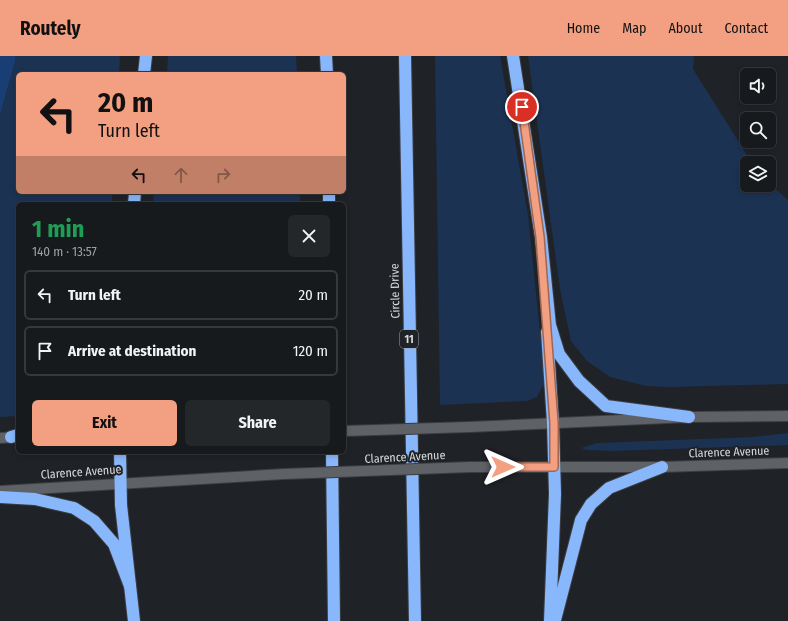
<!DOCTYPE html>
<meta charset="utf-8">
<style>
:root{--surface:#171a1d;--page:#24272a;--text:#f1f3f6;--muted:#9ea1a4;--line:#36383b;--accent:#f39f82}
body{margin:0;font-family:"Fira Sans Condensed",sans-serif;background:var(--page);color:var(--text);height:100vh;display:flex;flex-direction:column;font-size:15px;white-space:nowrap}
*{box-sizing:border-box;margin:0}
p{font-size:13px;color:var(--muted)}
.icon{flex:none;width:22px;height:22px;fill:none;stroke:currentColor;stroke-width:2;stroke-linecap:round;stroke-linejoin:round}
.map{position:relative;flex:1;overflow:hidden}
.drawer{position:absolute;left:16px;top:146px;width:330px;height:252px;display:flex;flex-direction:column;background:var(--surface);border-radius:6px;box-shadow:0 2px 6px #0003,0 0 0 1px var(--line)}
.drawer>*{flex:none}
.banner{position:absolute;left:16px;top:16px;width:330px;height:122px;border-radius:6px;box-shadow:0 2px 6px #0003,0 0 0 1px var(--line);background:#f39f82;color:#111;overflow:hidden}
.buttons{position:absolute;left:740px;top:12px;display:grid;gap:8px}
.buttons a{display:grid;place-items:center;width:36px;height:36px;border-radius:6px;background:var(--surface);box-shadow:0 2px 6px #0003,0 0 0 1px var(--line);font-size:20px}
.pin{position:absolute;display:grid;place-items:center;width:34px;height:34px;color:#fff;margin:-17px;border:2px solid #fff;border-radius:50%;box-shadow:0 1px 4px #0007}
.me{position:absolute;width:44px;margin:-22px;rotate:90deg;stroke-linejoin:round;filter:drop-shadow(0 0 3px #0008)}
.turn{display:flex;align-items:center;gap:14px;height:84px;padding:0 16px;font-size:18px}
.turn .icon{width:52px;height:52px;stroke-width:2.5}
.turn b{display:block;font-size:28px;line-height:34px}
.lanes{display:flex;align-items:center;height:38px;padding:0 16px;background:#0003;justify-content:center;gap:20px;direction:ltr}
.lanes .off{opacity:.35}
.round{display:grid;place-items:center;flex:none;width:42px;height:42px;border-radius:6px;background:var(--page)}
.headline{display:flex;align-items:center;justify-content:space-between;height:68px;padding:0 16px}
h1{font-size:24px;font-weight:700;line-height:30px;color:#1e9e55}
.button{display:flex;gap:8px;margin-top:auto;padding:8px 16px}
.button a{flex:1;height:46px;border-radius:6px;background:var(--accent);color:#111;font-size:16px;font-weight:700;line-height:46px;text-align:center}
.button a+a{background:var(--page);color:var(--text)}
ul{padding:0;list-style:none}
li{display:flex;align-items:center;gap:12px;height:50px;margin:0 8px 6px;padding:0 8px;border:2px solid var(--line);border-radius:6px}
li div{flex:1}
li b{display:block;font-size:15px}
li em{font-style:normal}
header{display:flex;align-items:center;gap:24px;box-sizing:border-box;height:56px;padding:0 20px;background:var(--accent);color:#111}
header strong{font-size:19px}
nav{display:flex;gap:22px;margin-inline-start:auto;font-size:14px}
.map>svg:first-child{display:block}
</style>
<header>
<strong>Routely</strong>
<nav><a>Home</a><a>Map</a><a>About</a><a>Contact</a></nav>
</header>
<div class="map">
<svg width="788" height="565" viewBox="0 0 788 565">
<rect width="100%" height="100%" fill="#1f2227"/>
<g fill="#1c3253">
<polygon points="15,0 120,0 119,18 18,18 18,136 112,136 112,148 18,148 18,360 0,361 0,59 15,6"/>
<polygon points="168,0 296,0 297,18 167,18"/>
<polygon points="435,0 500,0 528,159 545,325 537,341 527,345 440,349"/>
<polygon points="528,0 694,0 693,13 752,107 747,107 747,129 769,129 769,127 788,144 788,328 671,331 646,330 610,321 587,305 571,285 560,233"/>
<polygon points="154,136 300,136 300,148 153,148"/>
<polygon points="788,377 788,389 613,395 587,394 581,392 597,387 753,381"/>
</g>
<polygon fill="#193e74" points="0,0 15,0 15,6 0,59"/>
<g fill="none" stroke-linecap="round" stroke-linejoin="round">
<defs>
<g id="secondary">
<polyline points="469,371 689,361 788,360"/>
<polyline points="0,382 18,381"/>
<polyline points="470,411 662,411 788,407"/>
<polyline points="0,435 284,418"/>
</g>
<g id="motorway">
<polyline points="326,0 327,18"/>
<polyline points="405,0 415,565"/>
<polyline points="513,0 541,181 550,269 559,298 579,325 606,350 689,361"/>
<polyline points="144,18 146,0"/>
<polyline points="329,136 329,148"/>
<polyline points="134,148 135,136"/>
<polyline points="547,276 553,367 555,438 550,565"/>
<polyline points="11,381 18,379"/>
<polyline points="120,396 121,449 134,565"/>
<polyline points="332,396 334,565"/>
<polyline points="0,441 35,443 74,452 94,465 114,488 130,530"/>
<polyline points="555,564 581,464 591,448 609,432 662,411"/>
</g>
</defs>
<use href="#secondary" stroke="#3b3d41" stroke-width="12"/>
<use href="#motorway" stroke="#3b3d41" stroke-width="14"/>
<use href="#secondary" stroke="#5e6267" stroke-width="10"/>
<use href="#motorway" stroke="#89b7fc" stroke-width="12"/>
<defs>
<g id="secondary-bridge">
<polyline points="344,375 469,371"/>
<polyline points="284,418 470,411"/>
</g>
</defs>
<use href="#secondary-bridge" stroke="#3b3d41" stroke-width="12" stroke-linecap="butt"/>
<use href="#secondary-bridge" stroke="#5e6267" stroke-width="10"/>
</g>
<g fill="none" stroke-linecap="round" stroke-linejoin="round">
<defs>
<polyline id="route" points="503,411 554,411 554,367 540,181 522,51"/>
</defs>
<use href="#route" stroke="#9e6754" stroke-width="10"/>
<use href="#route" stroke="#f39f82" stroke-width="7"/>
</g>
<g text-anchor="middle" stroke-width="4" stroke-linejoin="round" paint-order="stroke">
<rect fill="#1f2227" stroke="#a0a3a6" stroke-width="1" x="400" y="274" width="18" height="18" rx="3"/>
<g font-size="11" font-weight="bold" fill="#d8dadd">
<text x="409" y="287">11</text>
</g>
<g font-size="12" fill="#d8dadd" stroke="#1f2227">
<text transform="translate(395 235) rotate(-91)" y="4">Circle Drive</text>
<text transform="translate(729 396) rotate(-2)" y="4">Clarence Avenue</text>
<text transform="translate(405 401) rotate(-3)" y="4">Clarence Avenue</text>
<text transform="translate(81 416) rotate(-4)" y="4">Clarence Avenue</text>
</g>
</g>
</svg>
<div class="buttons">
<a><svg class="icon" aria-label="sound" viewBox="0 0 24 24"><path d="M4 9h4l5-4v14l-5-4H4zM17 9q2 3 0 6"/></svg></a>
<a><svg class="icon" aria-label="search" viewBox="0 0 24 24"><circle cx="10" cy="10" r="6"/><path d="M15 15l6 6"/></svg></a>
<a><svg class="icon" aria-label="layers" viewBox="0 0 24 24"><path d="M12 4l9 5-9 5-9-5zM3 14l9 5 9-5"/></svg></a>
</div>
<div class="pin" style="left:522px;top:51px;background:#d93025"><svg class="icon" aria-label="arrive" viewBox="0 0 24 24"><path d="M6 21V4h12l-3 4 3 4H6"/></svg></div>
<svg class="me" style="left:503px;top:411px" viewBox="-20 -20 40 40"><path d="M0-17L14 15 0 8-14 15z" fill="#f39f82" stroke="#fff" stroke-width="4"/></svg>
<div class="banner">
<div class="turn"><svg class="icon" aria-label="left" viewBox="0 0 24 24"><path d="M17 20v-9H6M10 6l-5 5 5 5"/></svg><div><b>20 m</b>Turn left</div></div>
<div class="lanes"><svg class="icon" aria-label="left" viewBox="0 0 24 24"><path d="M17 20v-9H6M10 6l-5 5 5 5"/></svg><svg class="icon off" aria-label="ahead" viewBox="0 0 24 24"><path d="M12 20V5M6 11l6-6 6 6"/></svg><svg class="icon off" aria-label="right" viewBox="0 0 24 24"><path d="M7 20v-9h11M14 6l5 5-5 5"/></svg></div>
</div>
<section class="drawer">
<div class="headline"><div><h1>1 min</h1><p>140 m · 13:57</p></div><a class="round"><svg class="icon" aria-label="close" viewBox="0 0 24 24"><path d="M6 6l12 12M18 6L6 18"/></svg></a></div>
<ul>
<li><svg class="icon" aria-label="left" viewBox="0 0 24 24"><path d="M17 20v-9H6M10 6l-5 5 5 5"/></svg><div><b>Turn left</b></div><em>20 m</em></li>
<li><svg class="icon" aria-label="arrive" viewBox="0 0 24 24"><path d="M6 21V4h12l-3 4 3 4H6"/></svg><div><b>Arrive at destination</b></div><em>120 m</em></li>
</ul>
<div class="button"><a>Exit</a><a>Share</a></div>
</section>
</div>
